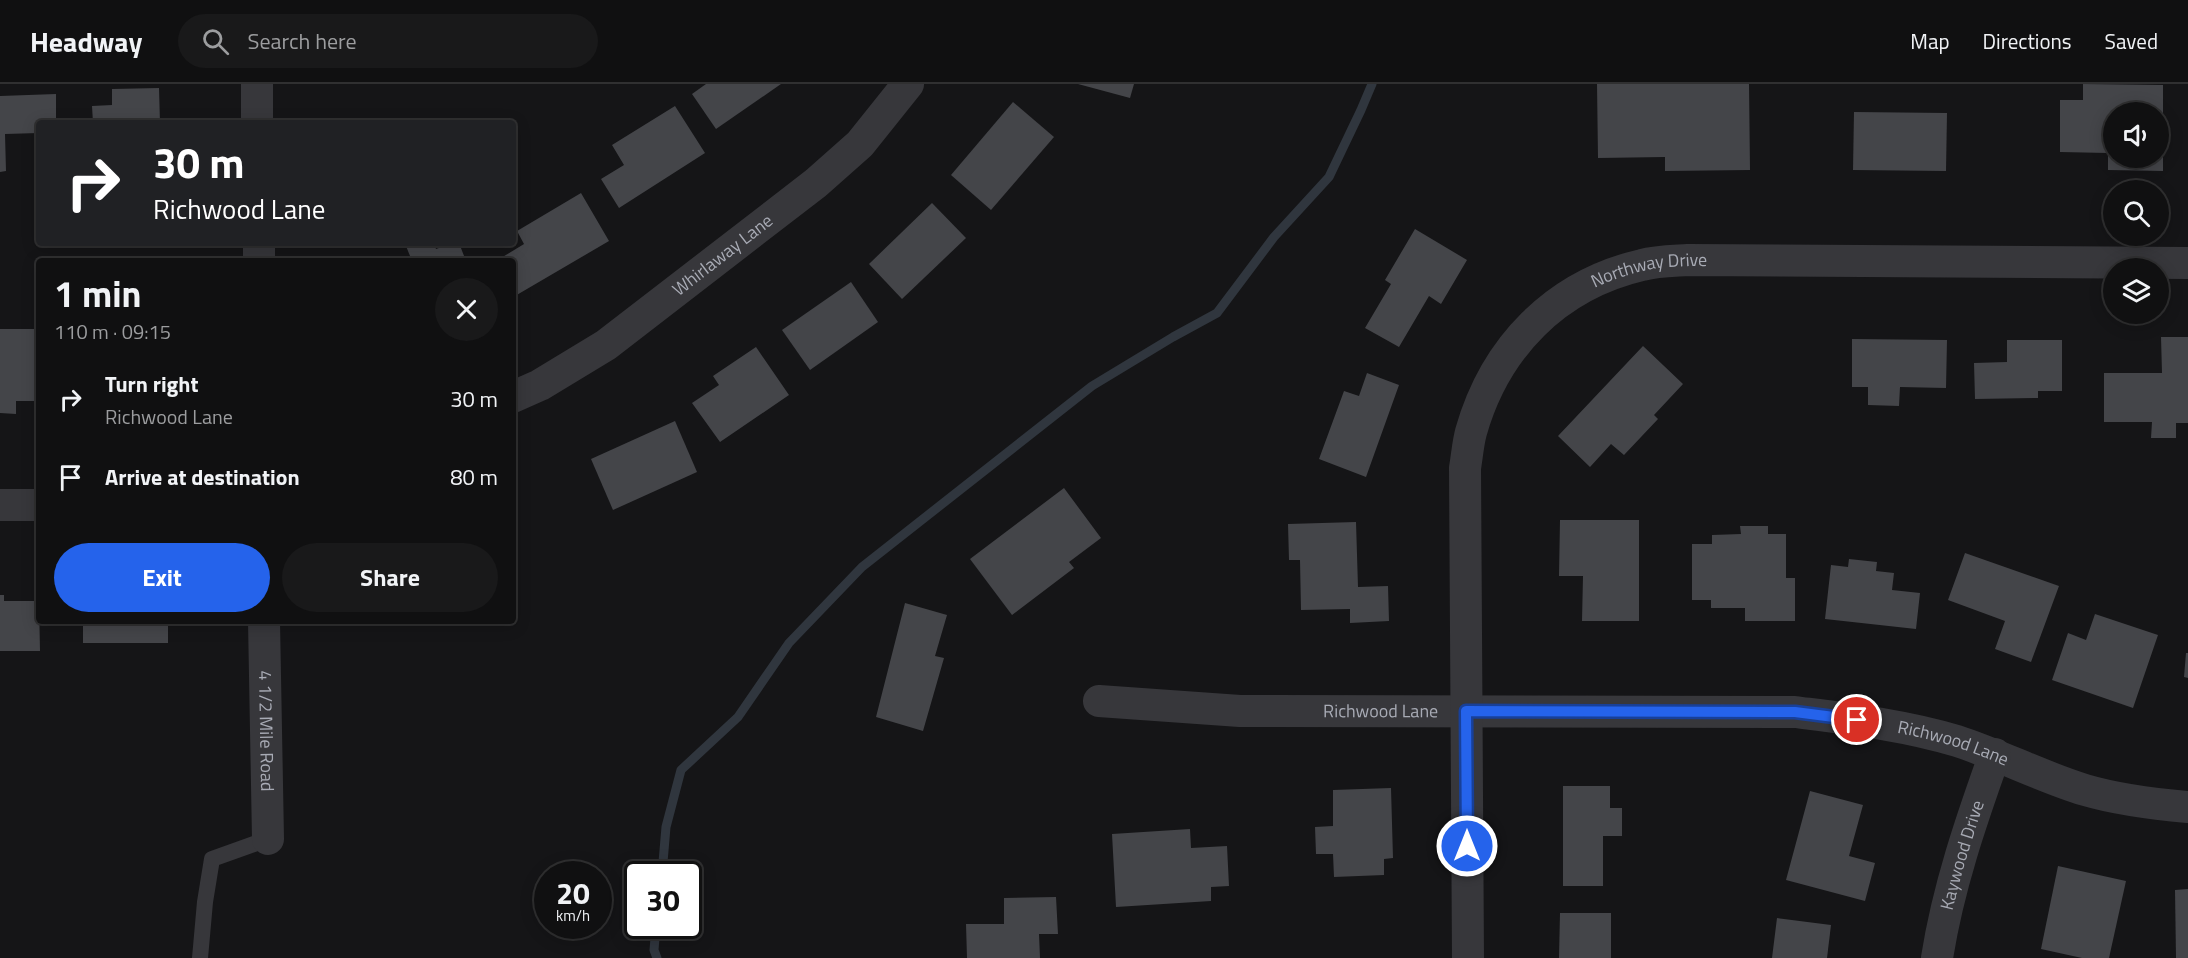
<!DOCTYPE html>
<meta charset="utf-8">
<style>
:root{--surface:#101011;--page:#19191a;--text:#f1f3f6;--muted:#9c9d9f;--line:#303031;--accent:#2563eb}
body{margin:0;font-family:"Titillium Web",sans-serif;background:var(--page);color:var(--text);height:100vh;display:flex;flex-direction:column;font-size:22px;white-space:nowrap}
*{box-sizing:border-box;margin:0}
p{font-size:20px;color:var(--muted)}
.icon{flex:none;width:33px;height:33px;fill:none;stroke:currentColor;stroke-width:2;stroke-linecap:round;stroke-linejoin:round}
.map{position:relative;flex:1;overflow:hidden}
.side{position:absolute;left:36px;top:174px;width:480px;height:366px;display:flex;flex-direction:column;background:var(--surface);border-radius:6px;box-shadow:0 3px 15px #0003,0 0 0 2px var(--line)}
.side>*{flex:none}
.guide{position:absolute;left:36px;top:36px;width:480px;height:126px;border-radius:6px;box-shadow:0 3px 15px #0003,0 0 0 2px var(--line);background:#202124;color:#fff;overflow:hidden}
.controls{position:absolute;left:2103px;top:18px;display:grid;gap:12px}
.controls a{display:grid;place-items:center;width:66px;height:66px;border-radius:50%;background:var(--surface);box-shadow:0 3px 15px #0003,0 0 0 2px var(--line);font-size:30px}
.speed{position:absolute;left:534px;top:777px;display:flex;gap:12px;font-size:30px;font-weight:700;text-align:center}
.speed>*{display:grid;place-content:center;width:78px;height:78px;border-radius:50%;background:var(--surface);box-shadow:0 3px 15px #0003,0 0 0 2px var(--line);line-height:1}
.speed small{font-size:15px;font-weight:400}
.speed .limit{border:3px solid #111;border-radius:9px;background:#fff;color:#111}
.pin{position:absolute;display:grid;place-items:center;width:51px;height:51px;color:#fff;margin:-26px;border:3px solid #fff;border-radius:50%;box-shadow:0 2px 6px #0007}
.me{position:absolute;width:66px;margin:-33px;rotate:0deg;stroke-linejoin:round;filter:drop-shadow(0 0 4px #0008)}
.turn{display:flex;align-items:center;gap:21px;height:126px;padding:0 18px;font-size:27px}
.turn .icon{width:78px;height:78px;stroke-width:2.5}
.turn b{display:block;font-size:42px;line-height:51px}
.round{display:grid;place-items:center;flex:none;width:63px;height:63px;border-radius:32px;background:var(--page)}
.headline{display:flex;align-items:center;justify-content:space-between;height:102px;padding:0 18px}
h1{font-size:36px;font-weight:700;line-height:45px}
.primary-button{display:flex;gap:12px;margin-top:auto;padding:12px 18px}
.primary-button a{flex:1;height:69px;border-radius:36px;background:var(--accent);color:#fff;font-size:24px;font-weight:700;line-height:69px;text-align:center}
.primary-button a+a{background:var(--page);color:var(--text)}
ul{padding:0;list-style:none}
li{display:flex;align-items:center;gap:18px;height:78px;padding:0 18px}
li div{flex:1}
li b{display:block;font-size:22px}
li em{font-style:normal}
header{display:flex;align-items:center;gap:36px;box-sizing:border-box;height:84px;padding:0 30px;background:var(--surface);border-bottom:2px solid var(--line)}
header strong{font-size:28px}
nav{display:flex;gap:33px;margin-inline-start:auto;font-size:21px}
.search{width:420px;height:54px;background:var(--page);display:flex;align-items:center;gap:15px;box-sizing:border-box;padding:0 21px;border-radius:33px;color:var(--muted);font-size:22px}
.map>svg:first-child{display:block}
</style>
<header>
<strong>Headway</strong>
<div class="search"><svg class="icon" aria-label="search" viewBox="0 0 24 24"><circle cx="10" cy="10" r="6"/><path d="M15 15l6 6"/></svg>Search here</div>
<nav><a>Map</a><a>Directions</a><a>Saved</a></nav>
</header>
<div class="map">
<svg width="2188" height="874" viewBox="0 0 2188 874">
<rect width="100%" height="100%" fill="#151517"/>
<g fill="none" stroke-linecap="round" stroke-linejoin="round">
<g stroke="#30363e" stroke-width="9">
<polyline points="662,790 666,743 681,686 738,633 789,559 862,483 1092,302 1173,253 1217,229 1274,153 1329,93 1361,26 1372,0"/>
<polyline points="656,842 654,866 657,874"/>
</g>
</g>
<g fill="#444549" fill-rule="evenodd">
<polygon points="706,0 781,0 716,45 692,10"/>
<polygon points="1078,0 1134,0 1130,14"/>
<polygon points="1597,0 1749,0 1750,86 1665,87 1665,73 1598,74"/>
<path d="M2083,0L2163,1V87L2108,86V69L2060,68V16H2083ZM2114,28H2158V74H2114Z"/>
<polygon points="159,4 160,39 93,39 92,22 112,21 112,5"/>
<polygon points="56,10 56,39 39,39 39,49 5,50 6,87 0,88 0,12"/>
<polygon points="1013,18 1054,53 991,126 951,91"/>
<polygon points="675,22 705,69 619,124 601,95 624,81 612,61"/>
<polygon points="1854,28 1947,29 1946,87 1853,86"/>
<polygon points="581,109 609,157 515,212 513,209 513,177 496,177 524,160 517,147"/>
<polygon points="932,119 966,154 902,215 869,180"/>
<polygon points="1415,145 1467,176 1441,220 1429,212 1399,263 1365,244 1391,200 1385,196"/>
<polygon points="415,159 434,159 436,165 453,159 459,159 466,177 412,177 406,162"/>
<polygon points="851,198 878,238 810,286 782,246"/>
<polygon points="0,245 39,245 39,317 16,317 16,330 0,329"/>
<polygon points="2161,253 2188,253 2188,339 2176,339 2176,354 2151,354 2152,338 2104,338 2104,289 2162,289"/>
<polygon points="1852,255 1947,256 1946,304 1900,303 1899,322 1868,321 1868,303 1852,303"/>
<polygon points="2007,256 2062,256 2062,307 2038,307 2038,314 1975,315 1974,279 2007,278"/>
<polygon points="1643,262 1683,300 1654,331 1658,335 1624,371 1611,360 1590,383 1558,352"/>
<polygon points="756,263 789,311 720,358 692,319 719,301 713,292"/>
<polygon points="1367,289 1399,301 1366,393 1319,375 1344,307 1359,312"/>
<polygon points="675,337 697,388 613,426 591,375"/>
<polygon points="1064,404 1101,454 1069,478 1074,484 1012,531 970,475"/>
<polygon points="1560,436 1639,436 1639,537 1582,537 1583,492 1559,492"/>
<polygon points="1356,438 1358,503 1388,502 1389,537 1350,539 1350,525 1301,526 1300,476 1289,476 1288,440"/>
<polygon points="1740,442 1768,442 1768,450 1786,450 1786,494 1795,494 1795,537 1745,537 1745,524 1711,524 1711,516 1692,516 1692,460 1712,460 1712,451 1741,450"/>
<polygon points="1965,469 2059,502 2031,578 1995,565 2005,537 1948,516"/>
<polygon points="1849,475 1877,478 1876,487 1894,489 1892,506 1920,509 1916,545 1825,535 1831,481 1848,483"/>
<polygon points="0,511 4,511 4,517 39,517 40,567 0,567"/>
<polygon points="905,519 947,531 935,572 944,574 923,647 876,633"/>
<polygon points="2095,530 2158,551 2133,624 2052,596 2068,549 2086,556"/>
<rect x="83" y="537" width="85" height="22"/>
<polygon points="2186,569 2188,569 2188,594 2184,593"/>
<polygon points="1563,702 1610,702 1610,724 1622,724 1622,752 1603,752 1603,802 1563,802"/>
<polygon points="1391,704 1393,774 1384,775 1384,791 1334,793 1333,770 1316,770 1315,743 1333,742 1333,706"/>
<polygon points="1810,707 1863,721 1849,772 1875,779 1865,817 1786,796"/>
<polygon points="1190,745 1191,764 1227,762 1229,802 1211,803 1211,817 1116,823 1112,750"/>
<polygon points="2058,782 2126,797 2109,874 2082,874 2041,865"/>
<polygon points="2188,805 2188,874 2176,874 2175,806"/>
<polygon points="1056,813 1058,850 1039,850 1040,874 967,874 966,840 1004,840 1004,814"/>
<polygon points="1560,829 1611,829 1611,874 1559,874"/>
<polygon points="1777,834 1831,841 1827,874 1772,874"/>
</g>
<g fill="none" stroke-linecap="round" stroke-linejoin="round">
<polyline stroke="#37373b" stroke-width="16" points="200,874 205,818 212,775 268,755"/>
<g stroke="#37373b" stroke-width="32">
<polyline points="257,0 257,39"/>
<polyline points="259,159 259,177"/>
<path id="s1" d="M513,313L540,301L606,261L816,99L860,60L908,0"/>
<polyline points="0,421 39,421"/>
<path id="s2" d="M264,537L268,755"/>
<path id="s3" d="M1099,617L1240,627L1795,628C1850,635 1904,641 1957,657C2000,671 2042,693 2085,706C2119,716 2153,720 2188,723"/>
<path id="s4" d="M1468,874L1465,384C1467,372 1468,359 1471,348C1495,263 1556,201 1642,181C1657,177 1673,177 1688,176L2188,179"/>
<path id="s5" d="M1937,874C1948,804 1971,737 1995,670"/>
</g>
</g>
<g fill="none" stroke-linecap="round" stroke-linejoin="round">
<defs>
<polyline id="route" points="1467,762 1466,627 1795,628 1857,636"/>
</defs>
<use href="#route" stroke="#184099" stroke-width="15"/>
<use href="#route" stroke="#2563eb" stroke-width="10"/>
</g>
<g text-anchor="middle" stroke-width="6" stroke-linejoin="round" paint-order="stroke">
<g font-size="18" fill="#a8abb5" stroke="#101012">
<text dy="6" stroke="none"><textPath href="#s1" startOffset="254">Whirlaway Lane</textPath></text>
<text dy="6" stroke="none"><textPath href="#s4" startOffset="784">Northway Drive</textPath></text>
<text dy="6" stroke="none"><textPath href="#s3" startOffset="282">Richwood Lane</textPath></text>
<text dy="6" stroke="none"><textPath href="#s2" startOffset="110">4 1/2 Mile Road</textPath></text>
<text dy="6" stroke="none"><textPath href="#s3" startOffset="858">Richwood Lane</textPath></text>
<text dy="6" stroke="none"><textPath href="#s5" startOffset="106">Kaywood Drive</textPath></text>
</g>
</g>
</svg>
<div class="controls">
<a><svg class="icon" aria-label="sound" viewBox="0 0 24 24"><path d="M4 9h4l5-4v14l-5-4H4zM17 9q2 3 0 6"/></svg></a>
<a><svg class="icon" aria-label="search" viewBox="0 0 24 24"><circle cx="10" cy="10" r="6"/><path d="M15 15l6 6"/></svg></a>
<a><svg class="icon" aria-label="layers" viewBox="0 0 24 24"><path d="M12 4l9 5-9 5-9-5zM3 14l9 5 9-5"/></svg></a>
</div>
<div class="speed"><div>20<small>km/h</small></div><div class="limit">30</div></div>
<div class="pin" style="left:1857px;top:636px;background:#d93025"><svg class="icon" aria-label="arrive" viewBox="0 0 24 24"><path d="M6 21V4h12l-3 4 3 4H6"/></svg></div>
<svg class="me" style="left:1467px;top:762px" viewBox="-20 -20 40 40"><circle r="17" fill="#2563eb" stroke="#fff" stroke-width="3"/><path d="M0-11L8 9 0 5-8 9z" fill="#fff"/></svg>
<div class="guide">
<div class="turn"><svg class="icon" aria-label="right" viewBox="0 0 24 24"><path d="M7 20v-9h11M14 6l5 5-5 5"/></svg><div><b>30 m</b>Richwood Lane</div></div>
</div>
<section class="side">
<div class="headline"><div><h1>1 min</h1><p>110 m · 09:15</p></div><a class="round"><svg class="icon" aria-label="close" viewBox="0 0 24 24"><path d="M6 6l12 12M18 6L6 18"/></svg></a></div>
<ul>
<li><svg class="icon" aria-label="right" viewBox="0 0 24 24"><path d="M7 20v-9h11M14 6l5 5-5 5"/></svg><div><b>Turn right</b><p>Richwood Lane</p></div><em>30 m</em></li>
<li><svg class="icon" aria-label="arrive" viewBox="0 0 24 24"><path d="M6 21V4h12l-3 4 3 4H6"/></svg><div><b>Arrive at destination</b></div><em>80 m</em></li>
</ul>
<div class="primary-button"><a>Exit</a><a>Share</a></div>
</section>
</div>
